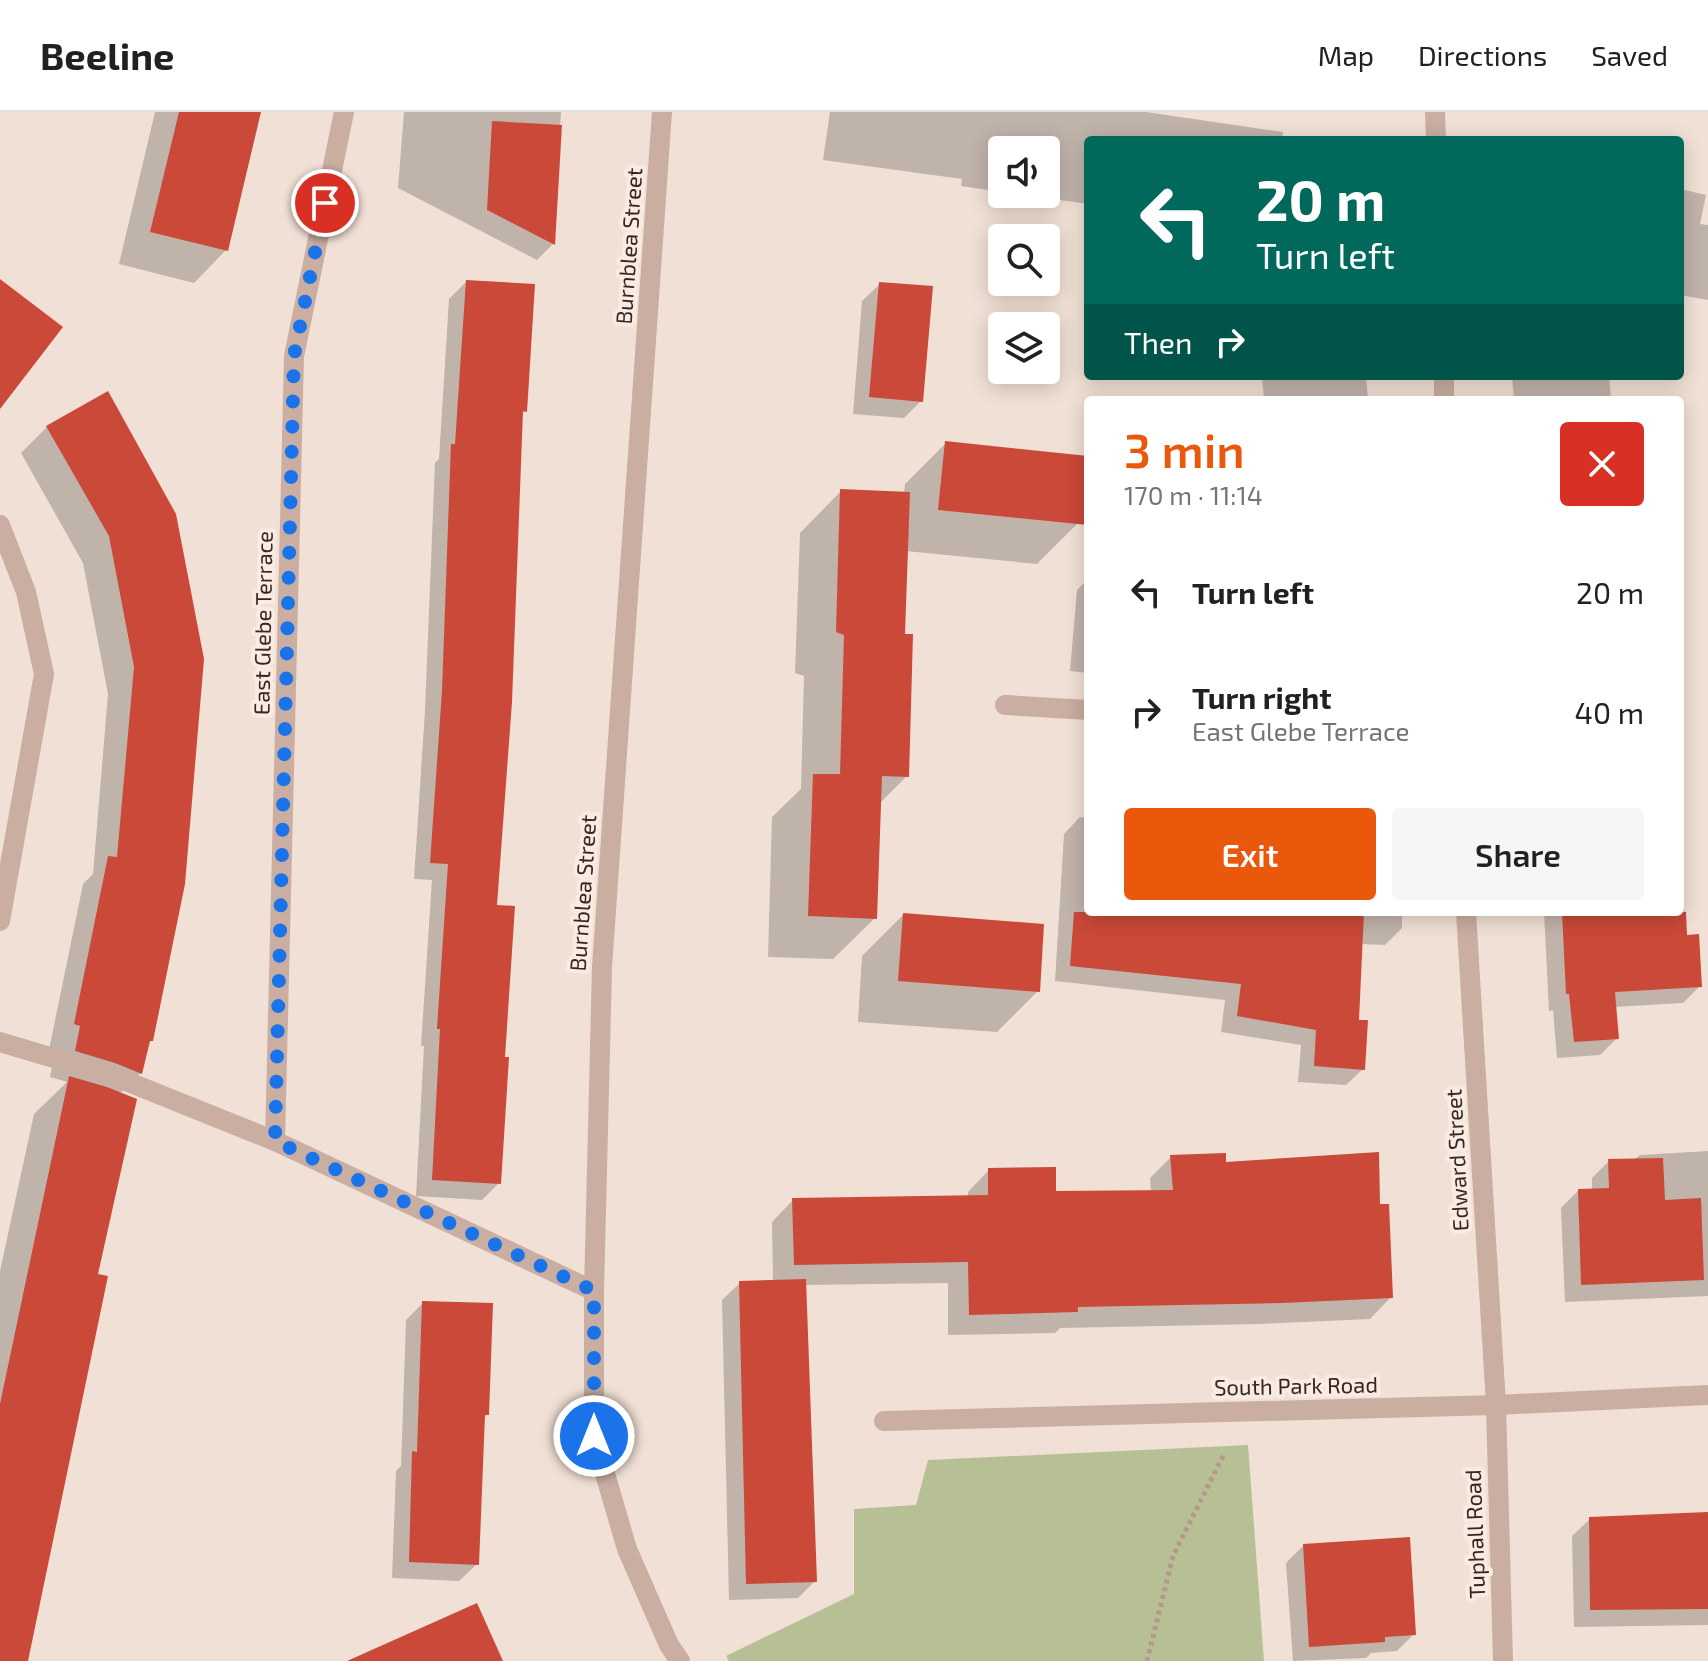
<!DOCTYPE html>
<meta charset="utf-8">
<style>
:root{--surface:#fff;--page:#f6f6f6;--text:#202124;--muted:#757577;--line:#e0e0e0;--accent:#ea580c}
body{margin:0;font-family:"Exo 2",sans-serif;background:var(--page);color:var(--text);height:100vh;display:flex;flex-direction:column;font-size:30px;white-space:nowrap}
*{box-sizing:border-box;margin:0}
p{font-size:26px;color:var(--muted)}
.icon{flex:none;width:44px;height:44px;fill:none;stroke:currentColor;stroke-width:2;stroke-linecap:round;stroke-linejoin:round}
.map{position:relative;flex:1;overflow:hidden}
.panel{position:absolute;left:1084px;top:284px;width:600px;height:520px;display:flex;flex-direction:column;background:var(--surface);border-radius:8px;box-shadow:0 4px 20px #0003}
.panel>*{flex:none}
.top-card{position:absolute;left:1084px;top:24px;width:600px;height:244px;border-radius:8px;box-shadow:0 4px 20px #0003;background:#00695c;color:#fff;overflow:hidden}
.controls{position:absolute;left:988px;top:24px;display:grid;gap:16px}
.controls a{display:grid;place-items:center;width:72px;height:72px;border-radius:8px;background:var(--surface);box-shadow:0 4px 20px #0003;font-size:40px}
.pin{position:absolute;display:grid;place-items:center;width:68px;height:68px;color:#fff;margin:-34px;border:4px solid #fff;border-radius:50%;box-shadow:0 2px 8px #0007}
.me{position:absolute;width:88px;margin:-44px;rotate:0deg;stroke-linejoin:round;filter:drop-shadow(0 0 6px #0008)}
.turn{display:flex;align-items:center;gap:28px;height:168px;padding:0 40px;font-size:36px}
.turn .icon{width:104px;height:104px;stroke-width:2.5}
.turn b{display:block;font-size:56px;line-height:68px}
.then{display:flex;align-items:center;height:76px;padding:0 40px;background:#0003;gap:16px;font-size:30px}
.round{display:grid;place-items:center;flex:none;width:84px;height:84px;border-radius:8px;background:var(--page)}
.overview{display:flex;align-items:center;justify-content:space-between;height:136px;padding:0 40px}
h1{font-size:48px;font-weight:600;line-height:60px;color:var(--accent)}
.button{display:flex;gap:16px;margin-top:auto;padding:16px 40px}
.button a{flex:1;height:92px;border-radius:8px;background:var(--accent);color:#fff;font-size:32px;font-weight:600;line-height:92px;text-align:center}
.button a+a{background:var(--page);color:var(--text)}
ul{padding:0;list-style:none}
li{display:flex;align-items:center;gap:24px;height:120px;padding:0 40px}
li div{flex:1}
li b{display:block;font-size:30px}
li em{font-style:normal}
header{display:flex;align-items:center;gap:48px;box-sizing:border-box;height:112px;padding:0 40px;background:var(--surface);border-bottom:2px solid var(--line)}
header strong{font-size:38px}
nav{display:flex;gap:44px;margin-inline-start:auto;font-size:28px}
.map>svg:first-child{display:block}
</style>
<header>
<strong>Beeline</strong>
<nav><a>Map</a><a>Directions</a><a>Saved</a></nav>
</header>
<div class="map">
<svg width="1708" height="1549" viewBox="0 0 1708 1549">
<rect width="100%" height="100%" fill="#f1e0d5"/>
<polygon fill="#b7c095" points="1248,1333 1264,1549 729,1549 726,1544 854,1482 854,1397 916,1393 928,1348"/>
<g fill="#0003">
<polygon points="155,0 259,0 226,138 194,171 119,152"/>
<polygon points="404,0 561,0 553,132 537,148 398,76"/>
<polygon points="830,0 1146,0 1283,20 1282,28 1088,28 1088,92 1017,82 1046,82 1046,38 1002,38 1002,80 961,74 962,67 823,48"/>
<polygon points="1680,77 1706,83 1700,112 1708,113 1708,188 1680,183"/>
<polygon points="466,170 525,299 521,303 495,795 503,947 499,1071 482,1088 416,1084 424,934 421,934 432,768 414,767 425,598 435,351 439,347 449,187"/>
<polygon points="880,172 921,289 904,306 853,302 862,189"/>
<polygon points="1262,264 1366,264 1368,288 1264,288"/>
<polygon points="1512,264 1609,264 1611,288 1514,288"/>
<polygon points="47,315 174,403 151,928 147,932 141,961 119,982 95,1164 18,1549 0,1549 0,1159 34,1002 67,970 50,965 55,940 49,938 83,772 93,762 108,582 83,451 21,341"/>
<polygon points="946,331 1078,411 1037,452 906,439 903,524 907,664 879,692 875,806 833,847 768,845 772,705 801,677 804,564 795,561 800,421 841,379 904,381 905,372"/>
<polygon points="1088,467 1088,561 1070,559 1077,478"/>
<polygon points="1080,705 1088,706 1088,800 1402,800 1402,816 1385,833 1361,832 1357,909 1363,957 1346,973 1298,970 1301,933 1221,920 1225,888 1055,869 1064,722"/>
<polygon points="1680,739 1686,825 1700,874 1683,891 1614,895 1617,926 1600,943 1557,946 1553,898 1549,899 1544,800 1680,800"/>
<polygon points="903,803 1038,879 997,920 858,910 862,844"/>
<polygon points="1708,1039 1708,1184 1565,1190 1561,1096 1578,1079 1592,1078 1592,1066 1609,1049 1634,1048 1640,1043"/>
<polygon points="1171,1045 1224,1052 1378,1094 1391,1185 1370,1207 1260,1212 1060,1216 1055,1221 948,1223 948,1171 804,1173 815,1469 798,1486 729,1488 722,1188 740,1171 773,1170 772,1110 793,1088 968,1085 968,1080 989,1058 1054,1081 1151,1080 1150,1066"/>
<polygon points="423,1191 487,1302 483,1306 477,1452 459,1469 392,1466 396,1359 401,1354 406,1208"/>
<polygon points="1708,1402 1708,1513 1574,1515 1572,1424 1590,1407"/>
<polygon points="1303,1434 1414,1522 1397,1539 1371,1541 1366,1546 1293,1549 1286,1451"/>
</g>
<g fill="#ca4939">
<polygon points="179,0 261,0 228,139 150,120"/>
<polygon points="492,9 562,13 555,133 487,98"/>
<polygon points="0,167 63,215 0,297"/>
<polygon points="466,168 535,172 527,300 523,299 512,590 497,793 515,794 505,945 509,945 501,1072 432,1068 440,917 437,917 448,752 430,751 442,579 451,332 455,332"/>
<polygon points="879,170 933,174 923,290 869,285"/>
<polygon points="108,279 176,402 204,547 185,772 153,929 150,929 142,962 115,951 75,939 80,914 74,912 108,744 117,745 134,555 109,424 46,314"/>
<polygon points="945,329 1088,344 1088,413 938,398"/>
<polygon points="840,377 910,380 905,522 913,522 909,665 882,664 877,807 808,804 813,662 840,662 844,523 836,520"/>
<polygon points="1074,800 1364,800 1359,908 1368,908 1365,958 1314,954 1316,918 1237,904 1241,872 1070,854"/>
<polygon points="1562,800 1686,800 1687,823 1699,822 1702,875 1615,880 1619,927 1574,930 1569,882 1566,882"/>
<polygon points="903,801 1044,812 1040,880 898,869"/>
<polygon points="69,964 107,975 137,987 98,1162 108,1164 28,1549 0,1549 0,1292"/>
<polygon points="1379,1040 1380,1092 1389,1092 1393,1186 1282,1191 1078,1195 1078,1200 969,1203 968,1150 794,1153 792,1086 988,1083 988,1056 1056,1055 1056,1079 1173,1078 1170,1043 1226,1041 1226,1050"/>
<polygon points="1663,1046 1665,1088 1701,1086 1704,1168 1581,1173 1578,1077 1609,1076 1608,1047"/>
<polygon points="806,1167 817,1470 746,1472 739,1169"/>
<polygon points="422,1189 493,1191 489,1303 485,1303 479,1453 409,1450 412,1339 417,1340"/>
<polygon points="1708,1400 1708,1497 1590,1498 1589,1405"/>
<polygon points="1410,1425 1416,1523 1385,1525 1385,1530 1309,1535 1303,1432"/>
<polygon points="477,1491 503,1549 347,1549"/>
</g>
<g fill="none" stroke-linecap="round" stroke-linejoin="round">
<polyline stroke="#b5978b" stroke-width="5" stroke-dasharray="4 4" stroke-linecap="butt" points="1147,1549 1173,1444 1224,1342"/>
<g stroke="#c9aea1" stroke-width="20">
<polyline points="662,0 602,855 594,1179 594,1324 627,1437 669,1533 680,1549"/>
<polyline points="1435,0 1436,28"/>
<polyline points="1444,264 1444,288"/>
<polyline points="0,413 26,480 44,562 0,809"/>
<polyline points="1005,593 1088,598"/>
<polyline points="1466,800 1496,1293 1503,1549"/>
<polyline points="0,930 111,963 275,1029 594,1179"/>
<polyline points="275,1029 294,244 344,0"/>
<polyline points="884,1309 1496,1293 1708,1283"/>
</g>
</g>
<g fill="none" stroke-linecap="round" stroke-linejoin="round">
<polyline stroke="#1a73e8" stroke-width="14" stroke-dasharray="0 25.2" points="325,91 294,244 275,1029 594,1179 594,1324"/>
</g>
<g text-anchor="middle" stroke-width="8" stroke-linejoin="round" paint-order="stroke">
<g font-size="22" fill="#332724" stroke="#f9ebe1">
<text transform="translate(629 134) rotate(-86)" y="8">Burnblea Street</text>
<text transform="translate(263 511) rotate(-89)" y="8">East Glebe Terrace</text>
<text transform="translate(583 781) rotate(-86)" y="8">Burnblea Street</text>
<text transform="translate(1457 1048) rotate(-93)" y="8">Edward Street</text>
<text transform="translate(1296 1274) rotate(-1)" y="8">South Park Road</text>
<text transform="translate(1475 1422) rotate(-92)" y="8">Tuphall Road</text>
</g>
</g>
</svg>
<div class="controls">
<a><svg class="icon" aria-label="sound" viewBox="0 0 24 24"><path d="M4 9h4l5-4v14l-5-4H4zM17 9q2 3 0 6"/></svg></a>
<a><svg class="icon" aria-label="search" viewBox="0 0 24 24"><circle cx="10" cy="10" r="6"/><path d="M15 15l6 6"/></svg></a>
<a><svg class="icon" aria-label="layers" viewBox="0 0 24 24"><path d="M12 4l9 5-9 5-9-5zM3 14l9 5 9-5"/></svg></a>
</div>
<div class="pin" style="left:325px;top:91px;background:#d93025"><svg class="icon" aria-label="arrive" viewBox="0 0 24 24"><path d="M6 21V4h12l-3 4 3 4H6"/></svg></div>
<svg class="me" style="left:594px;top:1324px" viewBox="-20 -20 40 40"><circle r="17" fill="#1a73e8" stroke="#fff" stroke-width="3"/><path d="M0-11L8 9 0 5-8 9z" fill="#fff"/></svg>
<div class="top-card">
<div class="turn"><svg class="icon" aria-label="left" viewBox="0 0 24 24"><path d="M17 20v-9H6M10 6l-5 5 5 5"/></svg><div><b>20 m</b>Turn left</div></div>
<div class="then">Then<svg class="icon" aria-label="right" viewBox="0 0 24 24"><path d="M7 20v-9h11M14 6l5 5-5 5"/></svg></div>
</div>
<section class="panel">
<div class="overview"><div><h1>3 min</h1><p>170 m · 11:14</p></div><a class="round" style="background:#d93025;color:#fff"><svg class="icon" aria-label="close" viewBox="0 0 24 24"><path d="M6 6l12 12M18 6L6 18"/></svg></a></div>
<ul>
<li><svg class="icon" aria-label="left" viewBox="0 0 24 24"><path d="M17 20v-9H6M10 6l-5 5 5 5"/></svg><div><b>Turn left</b></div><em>20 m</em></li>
<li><svg class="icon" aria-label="right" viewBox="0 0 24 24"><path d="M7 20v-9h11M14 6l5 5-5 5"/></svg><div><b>Turn right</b><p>East Glebe Terrace</p></div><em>40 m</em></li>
</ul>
<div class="button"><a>Exit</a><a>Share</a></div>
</section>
</div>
